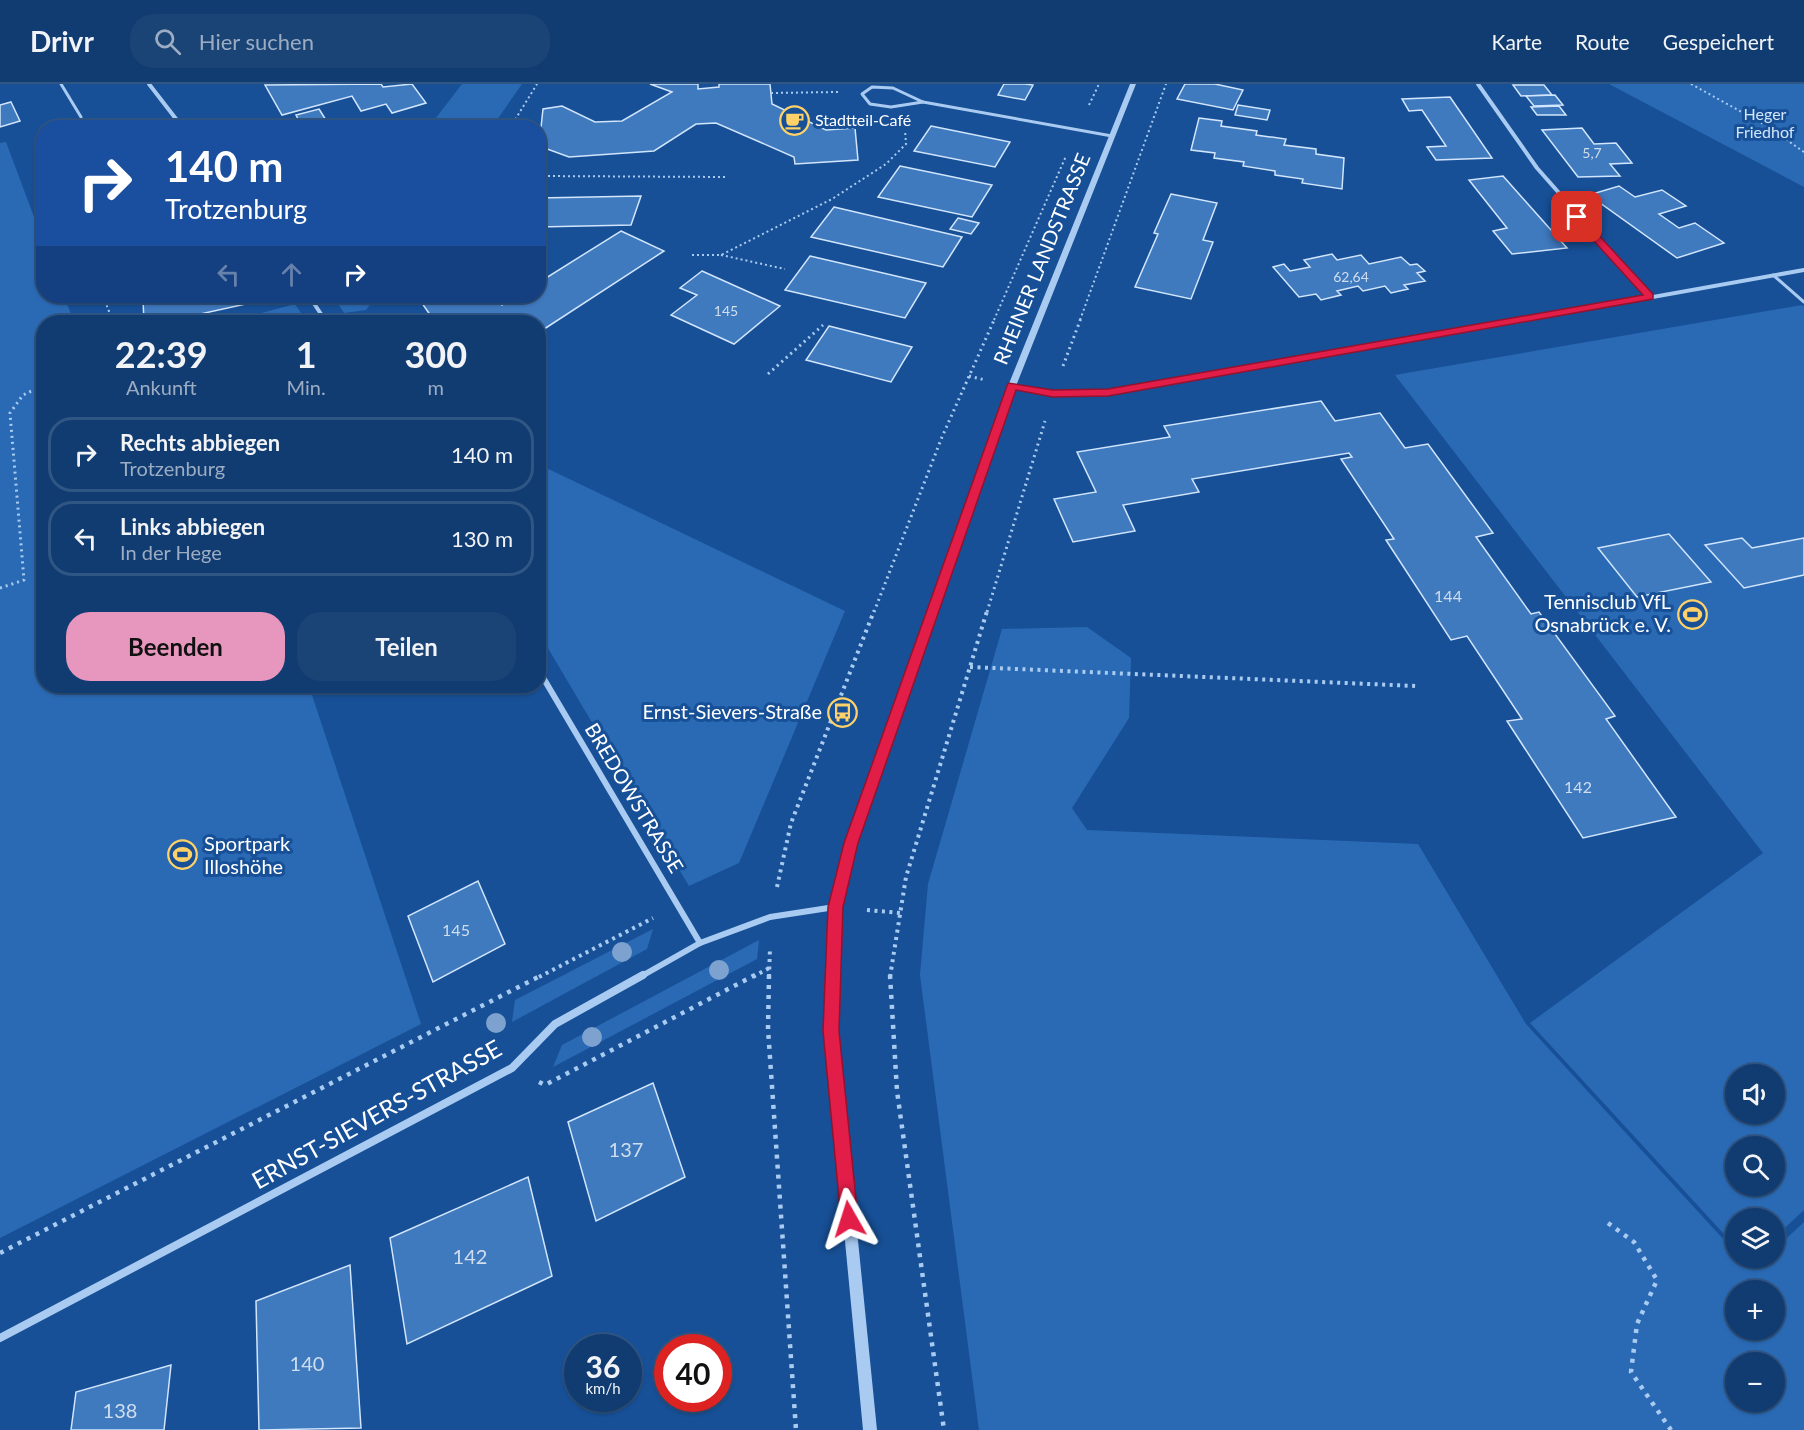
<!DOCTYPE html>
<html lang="de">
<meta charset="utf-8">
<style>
:root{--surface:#113c71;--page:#1a4376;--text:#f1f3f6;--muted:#9cadc3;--line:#305684;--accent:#e797bd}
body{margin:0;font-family:Lato,sans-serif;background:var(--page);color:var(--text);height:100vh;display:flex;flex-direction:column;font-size:22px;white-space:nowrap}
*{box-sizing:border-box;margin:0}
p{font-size:20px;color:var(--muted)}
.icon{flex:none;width:33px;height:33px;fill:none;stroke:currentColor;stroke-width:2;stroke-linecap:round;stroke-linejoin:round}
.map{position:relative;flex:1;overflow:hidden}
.drawer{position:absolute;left:36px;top:231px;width:510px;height:378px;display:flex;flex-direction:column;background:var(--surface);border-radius:24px;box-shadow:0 2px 4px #0004,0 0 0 2px var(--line)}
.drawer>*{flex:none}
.top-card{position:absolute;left:36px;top:36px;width:510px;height:183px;border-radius:24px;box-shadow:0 2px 4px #0004,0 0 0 2px var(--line);background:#1a4fa0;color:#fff;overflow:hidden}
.buttons{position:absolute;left:1725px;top:980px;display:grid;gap:12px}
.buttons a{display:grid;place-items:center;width:60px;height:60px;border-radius:50%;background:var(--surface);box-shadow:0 2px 4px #0004,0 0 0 2px var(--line);font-size:30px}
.speed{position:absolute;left:564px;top:1250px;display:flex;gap:12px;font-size:30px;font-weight:700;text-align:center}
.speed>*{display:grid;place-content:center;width:78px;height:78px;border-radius:50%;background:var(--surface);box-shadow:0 2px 4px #0004,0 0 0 2px var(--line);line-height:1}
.speed small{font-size:15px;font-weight:400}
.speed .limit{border:9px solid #d22;background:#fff;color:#111}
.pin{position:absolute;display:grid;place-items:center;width:51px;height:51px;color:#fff;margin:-26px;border-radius:12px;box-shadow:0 3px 9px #0006}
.me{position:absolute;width:66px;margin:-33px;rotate:354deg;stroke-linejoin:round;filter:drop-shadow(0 0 4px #0008)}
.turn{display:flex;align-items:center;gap:21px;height:126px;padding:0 30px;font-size:27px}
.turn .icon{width:78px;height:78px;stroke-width:2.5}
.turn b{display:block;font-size:42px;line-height:51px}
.lanes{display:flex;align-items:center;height:57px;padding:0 30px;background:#0003;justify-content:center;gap:30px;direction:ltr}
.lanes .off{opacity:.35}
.eta{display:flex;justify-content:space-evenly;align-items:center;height:102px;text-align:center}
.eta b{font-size:36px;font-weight:700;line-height:42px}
.cta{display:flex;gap:12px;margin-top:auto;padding:12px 30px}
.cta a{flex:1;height:69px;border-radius:24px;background:var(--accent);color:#111;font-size:24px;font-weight:700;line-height:69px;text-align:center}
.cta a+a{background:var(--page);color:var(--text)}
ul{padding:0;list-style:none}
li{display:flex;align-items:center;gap:18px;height:75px;margin:0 12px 9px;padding:0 18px;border:3px solid var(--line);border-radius:24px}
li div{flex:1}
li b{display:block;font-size:22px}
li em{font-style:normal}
header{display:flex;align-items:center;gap:36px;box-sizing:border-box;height:84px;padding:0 30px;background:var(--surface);border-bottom:2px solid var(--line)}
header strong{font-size:28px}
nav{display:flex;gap:33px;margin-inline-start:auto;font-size:21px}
.search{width:420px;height:54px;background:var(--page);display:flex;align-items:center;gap:15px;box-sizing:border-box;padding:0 21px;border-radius:24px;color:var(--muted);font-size:22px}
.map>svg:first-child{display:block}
</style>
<header>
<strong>Drivr</strong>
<div class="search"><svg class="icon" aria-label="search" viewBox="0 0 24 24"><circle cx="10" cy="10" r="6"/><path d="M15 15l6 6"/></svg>Hier suchen</div>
<nav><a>Karte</a><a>Route</a><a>Gespeichert</a></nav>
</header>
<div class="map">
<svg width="1804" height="1346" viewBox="0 0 1804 1346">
<rect width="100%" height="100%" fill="#175097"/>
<g fill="#2a6ab5" fill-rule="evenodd">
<polygon points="462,0 522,0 492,43 429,43"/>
<polygon points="1609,0 1804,0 1804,103"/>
<polygon points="6,58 43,157 44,212 64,212 74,238 44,238 44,602 309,602 421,940 0,1154 0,59"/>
<polygon points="333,212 376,212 366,226 344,229"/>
<polygon points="295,220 307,238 228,238"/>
<path d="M1802,221L1804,223V1126L1775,1153L1774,1134H1736L1735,1162L1530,939L1763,769L1395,291ZM1736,990H1774V1029H1736ZM1736,1062H1774V1101H1736Z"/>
<polygon points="538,380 845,527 739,779 689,802 539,549"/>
<path d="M1087,543L1131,574L1129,634L1072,724L1087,746L1418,760L1526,940L1735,1168L1736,1173H1740L1752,1185L1766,1173H1774L1775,1165L1804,1138V1346H979L920,891L928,800L1002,545ZM1736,1206H1774V1245H1736ZM1736,1278H1774V1317H1736Z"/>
<polygon points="653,845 647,865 512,938 515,916"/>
<polygon points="759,856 757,875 553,983 562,961"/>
</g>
<g fill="#3f79be" stroke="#d1e5fc" stroke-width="1.5">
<polygon points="381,0 383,3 412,0 426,19 392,29 386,20 361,27 352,12 282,31 265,1"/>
<polygon points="650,0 698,0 698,5 719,3 719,0 770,0 772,20 826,46 855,44 858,76 795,80 794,73 716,39 696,40 654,67 569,73 539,62 543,25 562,22 595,38 622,37 672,8"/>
<polygon points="1004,0 1025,0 1033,1 1025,16 998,11"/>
<polygon points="1185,0 1215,0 1243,6 1233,26 1177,15"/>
<polygon points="1513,1 1544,1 1552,11 1521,12"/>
<polygon points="1555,11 1563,21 1534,22 1526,12"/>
<polygon points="1450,13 1492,74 1436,76 1427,63 1446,62 1422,26 1409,27 1402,15"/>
<polygon points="11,18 20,37 0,43 0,21"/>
<polygon points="1238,21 1270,26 1267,36 1235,31"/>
<polygon points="1559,22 1566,31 1537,31 1531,23"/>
<polygon points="319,25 331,44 285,44 284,42 299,37 296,31"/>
<polygon points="1199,34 1222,37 1221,42 1257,47 1256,51 1286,55 1284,61 1316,65 1316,70 1344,74 1342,105 1302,99 1303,95 1275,91 1275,87 1243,82 1244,78 1214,74 1215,69 1191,66"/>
<polygon points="931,42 1010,58 995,83 914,67"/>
<polygon points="1582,44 1594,60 1616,59 1632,79 1610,80 1620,92 1578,93 1542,46"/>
<polygon points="900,82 992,101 972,133 878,113"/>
<polygon points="1503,92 1567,164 1512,170 1493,147 1507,144 1469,96"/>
<polygon points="1619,102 1635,113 1662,106 1686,122 1659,130 1679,144 1695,139 1724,159 1677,174 1589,111"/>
<polygon points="1171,110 1217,119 1203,156 1213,158 1191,215 1135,203 1158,150 1154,149"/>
<polygon points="641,112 631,141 538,143 538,114"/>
<polygon points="834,123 962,153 943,183 811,153"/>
<polygon points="958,134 979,139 971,150 950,145"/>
<polygon points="621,147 664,167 538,249 538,238 435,238 417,212 493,212 502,221 518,212 538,212 538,199"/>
<polygon points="1332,170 1337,176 1361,171 1369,180 1401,173 1410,181 1417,180 1425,187 1417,189 1425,197 1404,201 1408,205 1391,209 1385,202 1363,207 1358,202 1337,207 1341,211 1321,216 1316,210 1299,213 1273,183 1284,180 1290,187 1310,183 1304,176"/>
<polygon points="810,172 926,199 905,234 785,206"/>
<polygon points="702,187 780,222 734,260 671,231 697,211 680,204"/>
<polygon points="165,212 244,212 246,220 164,238 144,238 143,216"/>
<polygon points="829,242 912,263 891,298 806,276"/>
<polygon points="1321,317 1335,337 1380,329 1405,364 1428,360 1493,449 1476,453 1531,530 1539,528 1615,632 1606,635 1676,733 1583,754 1507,637 1522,635 1467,552 1451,556 1386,456 1394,455 1341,375 1352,373 1349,369 1192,395 1199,408 1123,421 1135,447 1073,458 1054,415 1096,408 1077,368 1170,353 1164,342"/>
<polygon points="1669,450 1711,498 1637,513 1598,464"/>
<polygon points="1742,454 1752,464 1804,454 1804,491 1744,504 1705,461"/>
<polygon points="478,797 505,860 433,898 408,832"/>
<polygon points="653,999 685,1093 596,1137 568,1038"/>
<polygon points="528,1093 552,1192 407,1260 390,1154"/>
<polygon points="350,1181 361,1344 259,1346 256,1217"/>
<polygon points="171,1281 164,1346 71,1346 76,1308"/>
</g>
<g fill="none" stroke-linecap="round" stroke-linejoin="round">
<g stroke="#a9cbf1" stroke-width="2" stroke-dasharray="2 3" stroke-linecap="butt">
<polyline points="1691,0 1767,42 1804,68"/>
<polyline points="771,9 838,8"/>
<polyline points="1089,21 1099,0"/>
<polyline points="838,41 847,35"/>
<polyline points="510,44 537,0"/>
<polyline points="538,92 727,93"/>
<polyline points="692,171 721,171 832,115 886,80 906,60 905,46"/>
<polyline points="721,171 785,185"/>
<polyline points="103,212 110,230 109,236"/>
<polyline points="994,236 1066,72"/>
<polyline points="1080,236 1166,0"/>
</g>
<g stroke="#a9cbf1" stroke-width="3" stroke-dasharray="2 4" stroke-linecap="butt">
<polyline points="109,238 109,234"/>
<polyline points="1063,282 1081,234"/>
<polyline points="768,290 823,241"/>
<polyline points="969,292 985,296"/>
<polyline points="0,504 24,496 10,329 23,311 44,301"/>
<polyline points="874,528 942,353 995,234"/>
<polyline points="987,528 1045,337"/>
</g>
<g stroke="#a9cbf1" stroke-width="4" stroke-dasharray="3 4.5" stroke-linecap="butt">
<polyline points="970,583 1416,602"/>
<polyline points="777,803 791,739 874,527"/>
<polyline points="867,826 900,829"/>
<polyline points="539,893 653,834"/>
<polyline points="753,893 769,884"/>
<polyline points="769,893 770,864"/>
<polyline points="890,893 906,793 987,527"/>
</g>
<g stroke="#a9cbf1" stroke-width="4.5" stroke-dasharray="4 6" stroke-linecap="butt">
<polyline points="769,891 768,945 796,1346"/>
<polyline points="890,891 897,1007 944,1346"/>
<polyline points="539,998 545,1001 755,891"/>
<polyline points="1608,1139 1634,1158 1657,1196 1637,1240 1631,1288 1671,1346"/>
<polyline points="0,1169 542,891"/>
</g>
<g stroke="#a9cbf1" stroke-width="3">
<polyline points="61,0 81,33"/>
<polygon points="872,3 893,4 923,18 891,23 870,20 862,10"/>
<polyline points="923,18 1112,52"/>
<polyline points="1773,191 1804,218"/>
</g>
<g stroke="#a9cbf1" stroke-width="4">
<polyline points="149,0 183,44"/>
<polyline points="1478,0 1537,84 1650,212"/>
<polyline points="309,212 325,236"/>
<polyline points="1524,236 1804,186"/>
</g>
<g stroke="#a9cbf1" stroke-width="5">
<polyline points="324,234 327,238"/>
<polyline points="1012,302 1053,310 1109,309 1533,234"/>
</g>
<g stroke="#a9cbf1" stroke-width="6">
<polyline points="538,585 700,859"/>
<polyline points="640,893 700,859 770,833 835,823"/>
</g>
<polyline stroke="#a9cbf1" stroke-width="8" points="0,1254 512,984 555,940 643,891"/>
<polygon fill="#a9cbf1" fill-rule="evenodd" points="1130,0 1136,0 1016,302 857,759 842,823 837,947 877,1346 863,1346 825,947 830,823 845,759 1008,302"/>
</g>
<g fill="#7da2cf">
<circle cx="622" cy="868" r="10"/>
<circle cx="719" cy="886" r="10"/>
<circle cx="496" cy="939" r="10"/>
<circle cx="592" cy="953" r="10"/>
</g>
<polygon fill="#e11d48" stroke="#92132f" stroke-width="1.5" points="1574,131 1580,131 1653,210 1653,215 1108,312 1053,313 1016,306 858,759 843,823 839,947 858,1135 856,1141 849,1143 843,1141 841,1135 823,947 828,823 844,759 1008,299 1053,306 1108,305 1643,211 1574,135"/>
<defs>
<symbol id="cafe-ring" viewBox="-11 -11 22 22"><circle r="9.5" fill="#175097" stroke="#ffd269" stroke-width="1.5"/><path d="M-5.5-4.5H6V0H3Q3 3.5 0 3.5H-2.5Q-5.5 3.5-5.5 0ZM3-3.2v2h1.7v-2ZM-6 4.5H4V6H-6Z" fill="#ffd269"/></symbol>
<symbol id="stadium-ring" viewBox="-11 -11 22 22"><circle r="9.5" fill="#175097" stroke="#ffd269" stroke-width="1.5"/><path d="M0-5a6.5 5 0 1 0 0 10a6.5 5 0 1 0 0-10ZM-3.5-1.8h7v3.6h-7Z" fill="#ffd269"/></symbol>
<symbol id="bus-ring" viewBox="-11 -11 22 22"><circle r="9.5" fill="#175097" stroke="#ffd269" stroke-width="1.5"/><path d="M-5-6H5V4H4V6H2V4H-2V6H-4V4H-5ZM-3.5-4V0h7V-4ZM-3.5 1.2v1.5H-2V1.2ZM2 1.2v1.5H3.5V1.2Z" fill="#ffd269"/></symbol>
</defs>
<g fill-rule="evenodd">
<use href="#cafe-ring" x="778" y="20" width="33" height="33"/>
<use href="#stadium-ring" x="1676" y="514" width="33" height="33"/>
<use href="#bus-ring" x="826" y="612" width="33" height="33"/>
<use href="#stadium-ring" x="166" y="754" width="33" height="33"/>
</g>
<g text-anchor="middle" stroke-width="6" stroke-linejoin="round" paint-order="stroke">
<g font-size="14" fill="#cfdeef">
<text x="1592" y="74">5,7</text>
<text x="1351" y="198">62,64</text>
<text x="726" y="232">145</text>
</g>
<g font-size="16" fill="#d1e5fc" stroke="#175097">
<text x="1765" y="36">Heger<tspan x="1765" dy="18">Friedhof</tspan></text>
</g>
<g font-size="16" fill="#fff" stroke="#175097" text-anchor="start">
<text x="815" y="42">Stadtteil-Café</text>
</g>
<g font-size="16" fill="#cfdeef">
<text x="1448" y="518">144</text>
<text x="1578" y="709">142</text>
<text x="456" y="852">145</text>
</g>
<g font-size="20" fill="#fff" stroke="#175097">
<text transform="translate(1042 175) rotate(-68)" y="7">RHEINER LANDSTRASSE</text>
<text transform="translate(634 714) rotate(59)" y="7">BREDOWSTRASSE</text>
</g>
<g font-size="20" fill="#fff" stroke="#175097" text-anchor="end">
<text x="1671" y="525">Tennisclub VfL<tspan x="1671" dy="23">Osnabrück e. V.</tspan></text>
<text x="822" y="635">Ernst-Sievers-Straße</text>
<text x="204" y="767" text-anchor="start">Sportpark<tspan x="204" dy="23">Illoshöhe</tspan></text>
</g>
<g font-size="20" fill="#cfdeef">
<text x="626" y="1073">137</text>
<text x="470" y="1180">142</text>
<text x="307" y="1287">140</text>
<text x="120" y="1334">138</text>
</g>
<g font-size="24" fill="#fff" stroke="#175097">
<text transform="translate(377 1031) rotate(-29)" y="8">ERNST-SIEVERS-STRASSE</text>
</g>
</g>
</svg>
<div class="buttons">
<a><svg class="icon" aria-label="sound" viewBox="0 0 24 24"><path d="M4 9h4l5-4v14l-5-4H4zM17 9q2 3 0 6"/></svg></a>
<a><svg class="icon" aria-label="search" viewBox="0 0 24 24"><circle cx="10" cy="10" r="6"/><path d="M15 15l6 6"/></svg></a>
<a><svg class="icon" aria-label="layers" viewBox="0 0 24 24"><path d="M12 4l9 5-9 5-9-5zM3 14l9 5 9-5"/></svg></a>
<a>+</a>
<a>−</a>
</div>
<div class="speed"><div>36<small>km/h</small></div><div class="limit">40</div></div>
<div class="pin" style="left:1577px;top:133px;background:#d93025"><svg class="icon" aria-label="arrive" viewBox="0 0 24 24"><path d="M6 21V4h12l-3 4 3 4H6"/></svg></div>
<svg class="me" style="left:849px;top:1135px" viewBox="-20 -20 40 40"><path d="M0-17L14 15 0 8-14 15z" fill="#e11d48" stroke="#fff" stroke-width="4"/></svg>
<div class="top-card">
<div class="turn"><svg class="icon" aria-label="right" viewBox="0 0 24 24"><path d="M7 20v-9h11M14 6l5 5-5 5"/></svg><div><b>140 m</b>Trotzenburg</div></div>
<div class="lanes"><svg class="icon off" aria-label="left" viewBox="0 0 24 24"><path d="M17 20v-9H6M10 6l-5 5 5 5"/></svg><svg class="icon off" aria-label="ahead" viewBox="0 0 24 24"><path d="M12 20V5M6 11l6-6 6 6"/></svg><svg class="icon" aria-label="right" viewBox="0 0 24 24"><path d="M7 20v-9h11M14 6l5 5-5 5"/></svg></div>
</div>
<section class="drawer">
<div class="eta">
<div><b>22:39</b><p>Ankunft</p></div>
<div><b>1</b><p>Min.</p></div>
<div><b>300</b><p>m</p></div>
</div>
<ul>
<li><svg class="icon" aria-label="right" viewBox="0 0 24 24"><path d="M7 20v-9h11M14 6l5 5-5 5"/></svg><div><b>Rechts abbiegen</b><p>Trotzenburg</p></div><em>140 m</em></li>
<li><svg class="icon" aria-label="left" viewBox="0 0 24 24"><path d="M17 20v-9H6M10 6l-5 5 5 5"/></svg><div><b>Links abbiegen</b><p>In der Hege</p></div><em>130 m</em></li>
</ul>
<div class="cta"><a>Beenden</a><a>Teilen</a></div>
</section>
</div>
